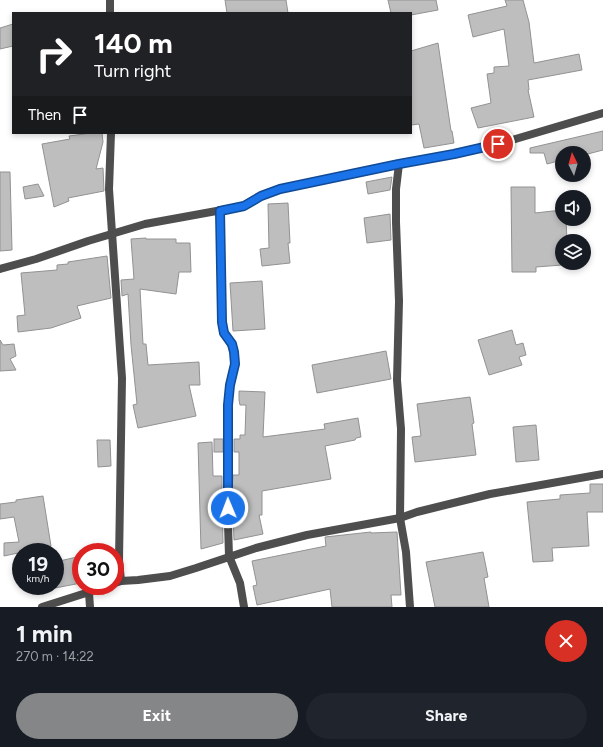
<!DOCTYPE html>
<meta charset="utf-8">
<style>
:root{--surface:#171b24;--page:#20242c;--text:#f1f3f6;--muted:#9ea1a6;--accent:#858687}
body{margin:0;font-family:Figtree,sans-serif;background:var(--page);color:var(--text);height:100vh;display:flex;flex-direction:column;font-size:15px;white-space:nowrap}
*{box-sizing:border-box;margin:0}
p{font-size:13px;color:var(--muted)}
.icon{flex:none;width:22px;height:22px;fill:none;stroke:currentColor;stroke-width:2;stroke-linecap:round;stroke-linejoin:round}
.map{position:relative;height:607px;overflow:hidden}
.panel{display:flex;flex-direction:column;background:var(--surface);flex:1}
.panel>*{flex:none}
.banner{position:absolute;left:12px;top:12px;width:400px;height:122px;border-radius:0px;box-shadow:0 2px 6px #0003;background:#202124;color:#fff;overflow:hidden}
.needle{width:26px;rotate:355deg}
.controls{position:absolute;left:555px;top:146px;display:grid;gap:8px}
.controls a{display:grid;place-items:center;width:36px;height:36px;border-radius:50%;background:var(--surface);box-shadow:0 2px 6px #0003;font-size:20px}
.speed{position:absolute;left:12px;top:543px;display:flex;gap:8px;font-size:20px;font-weight:700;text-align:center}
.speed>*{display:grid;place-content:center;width:52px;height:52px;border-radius:50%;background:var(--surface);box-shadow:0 2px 6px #0003;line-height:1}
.speed small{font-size:10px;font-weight:400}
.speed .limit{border:6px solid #d22;background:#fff;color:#111}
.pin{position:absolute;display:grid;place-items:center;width:34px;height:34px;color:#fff;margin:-17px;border:2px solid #fff;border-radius:50%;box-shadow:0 1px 4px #0007}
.me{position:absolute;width:44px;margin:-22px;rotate:359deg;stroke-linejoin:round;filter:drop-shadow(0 0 3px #0008)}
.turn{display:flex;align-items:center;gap:14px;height:84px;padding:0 16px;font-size:18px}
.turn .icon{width:52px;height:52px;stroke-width:2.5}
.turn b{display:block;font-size:28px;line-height:34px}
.then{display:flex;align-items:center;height:38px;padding:0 16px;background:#0003;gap:8px;font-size:15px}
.round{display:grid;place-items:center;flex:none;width:42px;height:42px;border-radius:21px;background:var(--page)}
.summary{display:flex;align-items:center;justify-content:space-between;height:68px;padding:0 16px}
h1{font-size:24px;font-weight:700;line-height:30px}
.cta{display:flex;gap:8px;margin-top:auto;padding:8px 16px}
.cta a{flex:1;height:46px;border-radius:24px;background:var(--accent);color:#fff;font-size:16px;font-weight:700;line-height:46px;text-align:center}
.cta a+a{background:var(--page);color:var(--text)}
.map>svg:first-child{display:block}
</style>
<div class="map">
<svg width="603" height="607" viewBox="0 0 603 607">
<rect width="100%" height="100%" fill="#fff"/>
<g fill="#bebebe" stroke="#929292">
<polygon points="225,0 286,0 288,13 227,13"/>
<polygon points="388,0 436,0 438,10 411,15 411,13 391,13"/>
<polygon points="505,0 523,0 529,22 534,63 579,54 582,70 528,80 529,90 528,90 534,117 478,128 471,108 491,103 487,74 494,73 494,67 509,66 504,29 473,37 468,15 507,6"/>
<polygon points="13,24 13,46 0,49 0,28"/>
<polygon points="438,43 451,131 452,131 454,143 424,148 419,124 411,125 411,51"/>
<polygon points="603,131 603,150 584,155 584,153 562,153 562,160 547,164 544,153 530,153 530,148"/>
<polygon points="91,133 102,133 103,142 96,169 103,168 104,191 68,198 69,201 54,207 42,144 70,139 69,136"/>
<polygon points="0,172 10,172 12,250 0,251"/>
<polygon points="392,177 390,190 368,194 366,182"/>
<polygon points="38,184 44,196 25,199 23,187"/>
<polygon points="511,187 535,187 535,213 562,210 562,219 566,219 567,241 562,241 562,265 536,267 536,272 512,272"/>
<polygon points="288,203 290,243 288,243 290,263 262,266 260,249 269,248 268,204"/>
<polygon points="390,214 391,240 367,243 364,218"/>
<polygon points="146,238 146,239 176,239 176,243 190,243 191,272 179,272 176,294 140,289 143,344 146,344 148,365 199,362 200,385 189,385 196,416 138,428 133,405 137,404 131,345 128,294 122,296 121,280 134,279 131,239"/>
<polygon points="107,256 111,298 77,306 81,318 51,328 18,332 17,316 25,315 21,273 57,270 57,265 68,264 68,262"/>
<polygon points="262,281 265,329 233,331 230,283"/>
<polygon points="512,330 516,345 523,343 526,355 519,357 522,365 489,375 478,340"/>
<polygon points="0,340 3,345 14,344 16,356 10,359 16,370 0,371"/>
<polygon points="386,351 391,379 317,393 312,365"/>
<polygon points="239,391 265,392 263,437 325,429 324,424 358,418 361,437 356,438 355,440 325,446 331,479 262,491 262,515 259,515 263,534 234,540 232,492 233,475 239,475 239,452 234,452 234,439 240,439 240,435 245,435 246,405 240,405 239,400"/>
<polygon points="470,397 474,423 472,424 476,455 415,462 412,437 421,436 417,404"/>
<polygon points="536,425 539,460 516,462 513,427"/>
<rect x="214" y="439" width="9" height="13"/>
<polygon points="97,440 110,440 111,466 98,467"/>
<polygon points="212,442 213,476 222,476 222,492 223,543 201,549 198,443"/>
<polygon points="590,484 603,484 603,512 587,512 589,546 552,548 553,561 533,562 527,502 560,499 560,495 590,493"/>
<polygon points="43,496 51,546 4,556 4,543 19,542 14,517 0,519 0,504 16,502 16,500"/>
<polygon points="371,532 371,533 397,532 401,595 391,595 392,607 332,607 330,589 257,605 253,586 257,585 252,561 326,546 325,537"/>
<polygon points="483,552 488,577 484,578 489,607 435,607 426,562"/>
<polygon points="77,557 79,565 81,565 81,583 55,588 55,562"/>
</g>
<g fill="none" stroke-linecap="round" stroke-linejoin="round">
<g stroke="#4e4e4e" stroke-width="8">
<polyline points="110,13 110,0"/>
<polyline points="111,133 109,189 122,378 119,560 121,581"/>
<polyline points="399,164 396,189 396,222 399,301 397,380 401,429 400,518 406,552 410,607"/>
<polyline points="220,211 222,322 224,333 231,344 234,352 235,364 230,385 228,405 229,453 227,492 229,556 240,583 244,607"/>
<polyline points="0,269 36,259 88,241 145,224 244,206 261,196 280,189 399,164 454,154 512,140 603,113"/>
<polyline points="115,583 121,581 138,580 170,576 196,568 256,548 307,535 400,518 417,512 490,494 603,474"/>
<polyline points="89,593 90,607"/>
<polyline points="42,607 108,586"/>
</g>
</g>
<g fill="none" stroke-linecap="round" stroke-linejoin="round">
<defs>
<polyline id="route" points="228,508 228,405 230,385 235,364 234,352 232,344 224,333 222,322 220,211 244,206 261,196 280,189 399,164 454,154 498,144"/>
</defs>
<use href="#route" stroke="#114b97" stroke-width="10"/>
<use href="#route" stroke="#1a73e8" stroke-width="7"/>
</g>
</svg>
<div class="controls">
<a><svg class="needle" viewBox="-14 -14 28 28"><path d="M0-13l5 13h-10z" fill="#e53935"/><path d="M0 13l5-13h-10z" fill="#9ea1a6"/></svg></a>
<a><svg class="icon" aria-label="sound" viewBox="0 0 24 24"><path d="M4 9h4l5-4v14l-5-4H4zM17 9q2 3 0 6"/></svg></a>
<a><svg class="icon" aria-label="layers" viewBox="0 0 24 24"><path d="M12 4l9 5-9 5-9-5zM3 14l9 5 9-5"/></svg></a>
</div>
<div class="speed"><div>19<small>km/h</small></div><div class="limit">30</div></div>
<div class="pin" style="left:498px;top:144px;background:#d93025"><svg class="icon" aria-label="arrive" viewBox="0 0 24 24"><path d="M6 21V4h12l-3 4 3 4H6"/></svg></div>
<svg class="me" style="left:228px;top:508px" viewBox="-20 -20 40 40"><circle r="17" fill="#1a73e8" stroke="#fff" stroke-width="3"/><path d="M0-11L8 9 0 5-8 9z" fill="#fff"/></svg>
<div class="banner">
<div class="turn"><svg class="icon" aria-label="right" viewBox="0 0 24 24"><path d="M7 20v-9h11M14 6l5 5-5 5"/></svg><div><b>140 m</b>Turn right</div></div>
<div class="then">Then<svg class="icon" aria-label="arrive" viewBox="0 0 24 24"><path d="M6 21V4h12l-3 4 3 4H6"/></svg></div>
</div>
</div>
<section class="panel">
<div class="summary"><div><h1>1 min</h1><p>270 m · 14:22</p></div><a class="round" style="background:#d93025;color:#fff"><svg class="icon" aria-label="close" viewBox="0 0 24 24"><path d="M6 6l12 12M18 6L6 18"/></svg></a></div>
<div class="cta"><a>Exit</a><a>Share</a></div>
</section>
